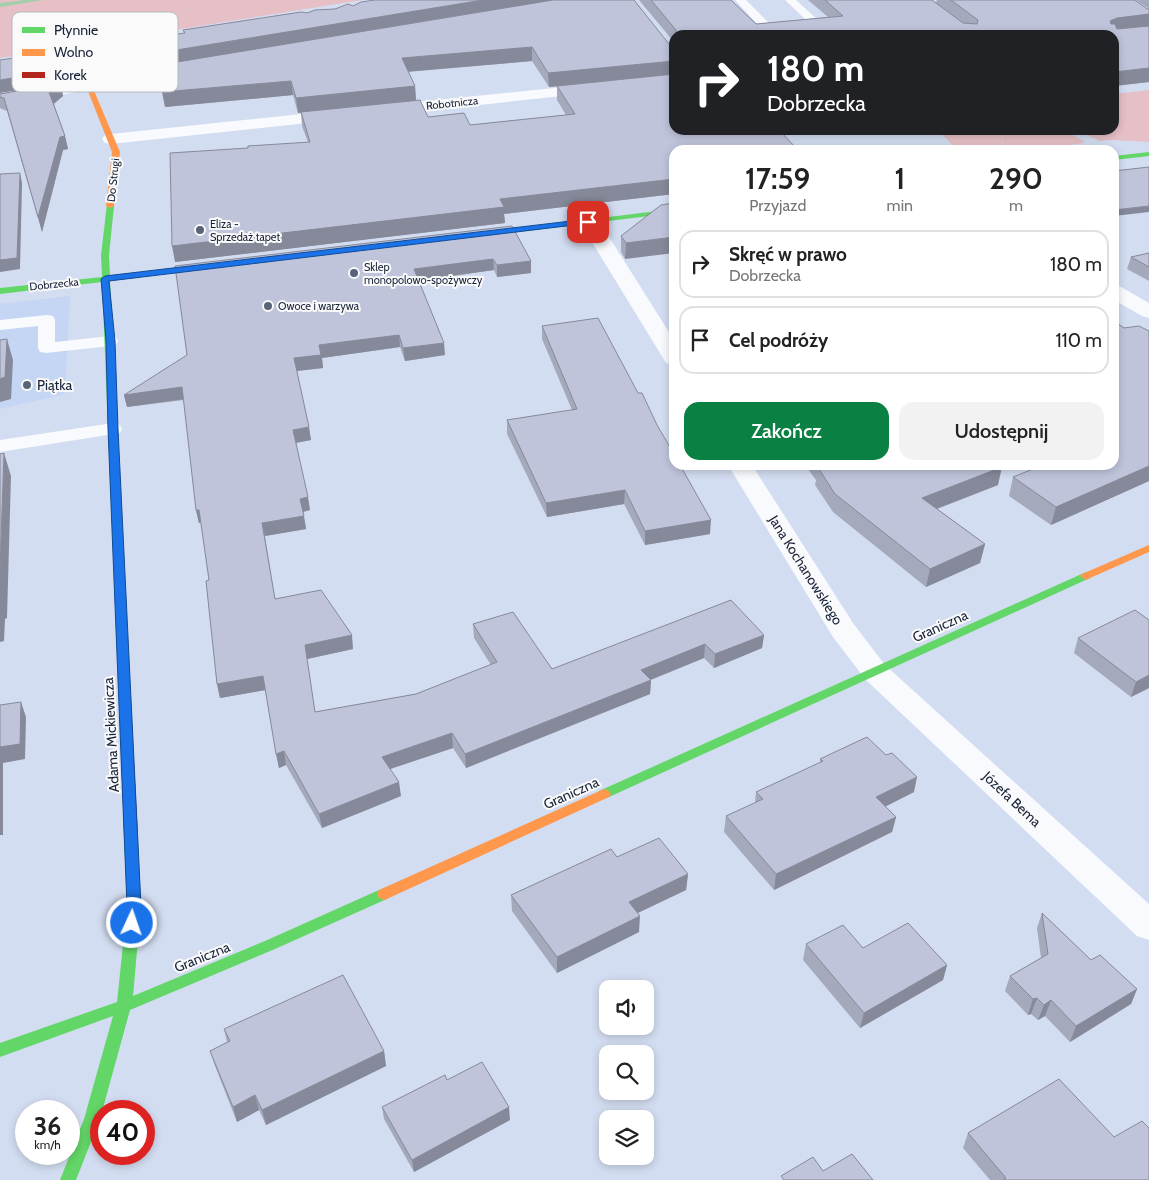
<!DOCTYPE html>
<html lang="pl">
<meta charset="utf-8">
<style>
:root{--surface:#fff;--page:#f2f2f2;--text:#222;--muted:#767676;--line:#e0e0e0;--accent:#0b8043}
body{margin:0;font-family:Cabin,sans-serif;background:var(--page);color:var(--text);height:100vh;display:flex;flex-direction:column;font-size:19px;white-space:nowrap}
*{box-sizing:border-box;margin:0}
p{font-size:16px;color:var(--muted)}
.icon{flex:none;width:28px;height:28px;fill:none;stroke:currentColor;stroke-width:2;stroke-linecap:round;stroke-linejoin:round}
.map{position:relative;flex:1;overflow:hidden}
.drawer{position:absolute;left:669px;top:145px;width:450px;height:325px;display:flex;flex-direction:column;background:var(--surface);border-radius:15px;box-shadow:0 2px 8px #0003}
.drawer>*{flex:none}
.top-card{position:absolute;left:669px;top:30px;width:450px;height:105px;border-radius:15px;box-shadow:0 2px 8px #0003;background:#202124;color:#fff;overflow:hidden}
.tools{position:absolute;left:599px;top:980px;display:grid;gap:10px}
.tools a{display:grid;place-items:center;width:55px;height:55px;border-radius:10px;background:var(--surface);box-shadow:0 2px 8px #0003;font-size:25px}
.speed{position:absolute;left:15px;top:1100px;display:flex;gap:10px;font-size:25px;font-weight:700;text-align:center}
.speed>*{display:grid;place-content:center;width:65px;height:65px;border-radius:50%;background:var(--surface);box-shadow:0 2px 8px #0003;line-height:1}
.speed small{font-size:12px;font-weight:400}
.speed .limit{border:8px solid #d22;background:#fff;color:#111}
.pin{position:absolute;display:grid;place-items:center;width:42px;height:42px;color:#fff;margin:-21px;border-radius:10px;box-shadow:0 2px 8px #0006}
.me{position:absolute;width:55px;margin:-28px;rotate:3deg;stroke-linejoin:round;filter:drop-shadow(0 0 4px #0008)}
.turn{display:flex;align-items:center;gap:18px;height:105px;padding:0 15px;font-size:22px}
.turn .icon{width:65px;height:65px;stroke-width:2.5}
.turn b{display:block;font-size:35px;line-height:42px}
.eta{display:flex;justify-content:space-evenly;align-items:center;height:85px;text-align:center}
.eta b{font-size:30px;font-weight:600;line-height:35px}
.primary-button{display:flex;gap:10px;margin-top:auto;padding:10px 15px}
.primary-button a{flex:1;height:58px;border-radius:15px;background:var(--accent);color:#fff;font-size:20px;font-weight:600;line-height:58px;text-align:center}
.primary-button a+a{background:var(--page);color:var(--text)}
ul{padding:0;list-style:none}
li{display:flex;align-items:center;gap:15px;height:68px;margin:0 10px 8px;padding:0 5px;border:2px solid var(--line);border-radius:15px}
li div{flex:1}
li b{display:block;font-size:19px}
li em{font-style:normal}
.map>svg:first-child{display:block}
</style>
<div class="map">
<svg width="1149" height="1180" viewBox="0 0 1149 1180">
<rect width="100%" height="100%" fill="#d3ddf1"/>
<polygon fill="#c5d5f4" points="70,296 65,394 0,409 0,304"/>
<g fill="#e6c0c6">
<polygon points="0,0 362,0 0,58"/>
<polygon points="1149,90 1149,142 1111,140 1100,141 1075,130 1114,130 1114,94"/>
<polygon points="937,130 1063,130 1084,141 1084,143 1033,150 1002,150 1003,139 1000,150 958,150"/>
</g>
<g fill="none" stroke-linecap="round" stroke-linejoin="round">
<polygon fill="#a4ceab" fill-rule="evenodd" points="25,0 43,0 0,7 0,3"/>
<g fill="#f8fafd" fill-rule="evenodd">
<polygon points="735,0 746,0 769,23 806,20 785,0 796,0 821,23 815,26 762,29"/>
<polygon points="47,315 53,316 55,320 55,342 110,336 116,337 118,341 116,345 110,346 46,353 40,352 38,348 38,326 0,330 0,320"/>
<polygon points="113,423 120,425 122,429 120,433 0,452 0,440"/>
</g>
<g fill="#f8fafd" fill-rule="evenodd">
<polygon points="196,63 202,65 204,68 202,71 0,105 0,95"/>
<polygon points="593,84 599,86 601,89 599,92 387,115 381,114 379,110 381,106 387,105"/>
<polygon points="339,110 345,111 347,115 345,119 111,144 105,143 102,139 105,135 111,134"/>
<polygon points="589,215 596,217 599,221 674,340 674,365 666,363 663,358 579,221 582,217"/>
<polygon points="1114,285 1121,287 1149,303 1149,318 1142,316 1114,300"/>
<polygon points="728,465 752,465 853,623 885,665 1149,904 1149,940 1137,936 865,679 833,637"/>
</g>
<g fill="#63d668" fill-rule="evenodd">
<polygon points="1149,152 1149,156 1114,160 1114,156"/>
<polygon points="107,204 114,206 109,255 110,276 213,264 217,266 213,268 110,281 132,722 130,725 122,725 120,722 102,282 0,294 0,288 102,277 101,255"/>
<polygon points="674,209 674,213 477,237 473,235 477,233"/>
<polygon points="1086,572 1090,574 1092,576 1090,578 609,797 604,799 599,797 597,794 599,791"/>
<polygon points="131,832 136,833 138,837 141,906 133,996 265,941 379,890 384,888 389,890 391,894 389,898 275,949 130,1010 100,1119 76,1180 60,1180 84,1119 113,1016 0,1057 0,1043 117,1002 127,906 124,837 126,833"/>
</g>
<g fill="#ff974d" fill-rule="evenodd">
<polygon points="89,84 92,86 120,152 114,206 110,208 106,206 112,152 86,86"/>
<polygon points="1149,545 1149,552 1090,578 1086,580 1080,576 1082,574"/>
<polygon points="604,789 609,791 611,794 609,797 389,898 384,900 379,898 377,894 379,890"/>
</g>
<polygon fill="#b3261e" fill-rule="evenodd" points="126,718 130,719 132,722 138,837 136,841 131,842 126,841 124,837 120,722 122,719"/>
</g>
<g fill="#a4a9bc" fill-rule="evenodd">
<path d="M634,0L674,150V194L504,214L505,223L175,262L248,148L308,142L302,126L301,113H298L293,95L165,107L161,65L184,33L183,30L307,13L353,6ZM532,61L549,87L557,86V100L566,115L470,125L428,117L416,100L415,86L408,72Z"/>
<polygon points="639,0 731,0 756,24 828,17 808,0 932,0 936,3 937,0 1135,0 1147,9 1149,9 1149,82 1114,86 1114,35 674,35 674,42"/>
<polygon points="1136,0 1149,0 1149,9"/>
<polygon points="61,83 63,96 54,104 65,136 68,149 63,150 42,232 7,111 0,108 0,94"/>
<polygon points="674,203 625,259 621,252 621,236"/>
<polygon points="512,226 531,261 531,273 497,277 494,270 419,281 445,355 405,361 400,347 322,358 323,368 297,371 311,440 296,443 310,510 303,512 306,529 265,536 275,599 353,649 307,659 315,712 416,694 491,665 474,638 473,624 552,669 764,635 762,648 714,668 704,658 651,680 650,694 466,768 453,748 390,769 401,796 322,828 286,765 279,768 265,690 220,698 217,684 209,580 201,523 199,523 196,510 184,400 127,407 124,395"/>
<polygon points="1149,253 1149,281 1127,269 1131,257"/>
<polygon points="1114,321 1124,328 1149,331 1149,481 1051,525 1009,496 1013,477 1114,465"/>
<polygon points="542,326 710,534 645,545 624,504 547,517 507,434 507,420 572,410 542,339"/>
<polygon points="805,465 1000,465 998,485 937,509 985,544 980,563 926,587 833,512 815,485 816,480"/>
<polygon points="1078,638 1149,688 1131,697 1074,653"/>
<polygon points="820,759 914,792 885,806 896,817 892,832 774,890 724,832 726,816 755,803 756,792 820,763"/>
<polygon points="617,857 688,874 686,890 638,913 639,932 557,973 512,911 511,895"/>
<polygon points="1042,913 1091,960 1137,989 1131,1004 1070,1042 1045,1016 1038,1020 1031,1014 1028,1015 1005,991 1010,976 1041,958 1037,928"/>
<polygon points="806,944 863,948 947,965 943,980 860,1028 803,960"/>
<polygon points="224,1029 384,1051 386,1066 266,1125 259,1110 237,1122 215,1066 210,1051 227,1042"/>
<polygon points="382,1107 510,1120 414,1172 384,1119"/>
<polygon points="968,1133 1114,1137 1149,1180 990,1180 963,1148"/>
</g>
<g fill="#868999">
<polygon points="483,0 560,0 161,66 158,53"/>
<polygon points="1149,14 1149,27 1106,34 1110,21 1117,18"/>
<polygon points="111,44 113,56 85,79 0,93 0,80"/>
<polygon points="532,47 532,61 403,72 402,58"/>
<polygon points="674,61 674,75 549,87 548,73"/>
<polygon points="1149,68 1149,82 1114,86 1114,72"/>
<polygon points="291,81 293,95 165,107 162,92"/>
<polygon points="61,83 63,96 52,105 49,92"/>
<polygon points="415,86 416,101 298,113 296,98"/>
<polygon points="65,136 68,149 63,150 42,232 38,217 60,137"/>
<polygon points="20,173 22,183 20,269 0,272 0,260"/>
<polygon points="674,179 674,194 504,214 505,223 175,262 172,246 500,199"/>
<polygon points="1149,206 1149,212 1114,216 1114,210"/>
<polygon points="674,237 674,253 625,259 626,243"/>
<polygon points="493,259 494,270 415,281 414,269"/>
<polygon points="531,261 531,273 497,277 497,265"/>
<polygon points="399,335 400,347 322,358 323,368 296,371 294,358 319,345"/>
<polygon points="7,339 13,360 11,399 0,402 0,379"/>
<polygon points="444,343 445,355 405,361 403,348"/>
<polygon points="182,387 185,399 127,407 124,395"/>
<polygon points="309,427 311,440 295,443 293,430"/>
<polygon points="4,453 11,476 7,618 5,619 4,641 0,642 0,570"/>
<polygon points="1149,466 1149,481 1051,525 1056,507"/>
<polygon points="1002,467 998,485 918,516 922,498"/>
<polygon points="625,490 624,504 547,517 546,503"/>
<polygon points="308,497 310,510 302,512 300,499"/>
<polygon points="196,510 199,510 202,523 199,523"/>
<polygon points="304,516 306,529 265,536 262,523"/>
<polygon points="711,520 710,534 645,545 645,531"/>
<polygon points="985,544 980,563 926,587 930,569"/>
<polygon points="352,635 353,649 307,659 305,645"/>
<polygon points="764,635 762,648 714,668 715,654"/>
<polygon points="705,644 704,658 640,684 641,670"/>
<polygon points="1149,675 1149,688 1131,697 1136,682"/>
<polygon points="263,676 266,690 220,698 217,684"/>
<polygon points="651,680 650,694 466,768 465,754"/>
<polygon points="21,702 26,717 25,759 3,763 3,835 0,835 0,747"/>
<polygon points="452,733 453,748 384,771 382,757"/>
<polygon points="284,751 286,765 279,768 276,754"/>
<polygon points="917,777 914,792 873,813 876,797"/>
<polygon points="399,782 401,796 322,828 319,814"/>
<polygon points="896,817 892,832 774,890 776,874"/>
<polygon points="688,874 686,890 629,917 629,902"/>
<polygon points="640,916 639,932 557,973 557,957"/>
<polygon points="947,965 943,980 860,1028 864,1013"/>
<polygon points="1137,989 1131,1004 1070,1042 1076,1026"/>
<polygon points="1037,998 1031,1014 1028,1015 1033,999"/>
<polygon points="1051,1000 1045,1016 1038,1020 1044,1005"/>
<polygon points="384,1051 386,1066 266,1125 262,1110"/>
<polygon points="255,1095 259,1110 237,1122 233,1107"/>
<polygon points="509,1107 510,1120 414,1172 412,1160"/>
</g>
<g fill="#bfc4db" stroke="#868999">
<polygon points="375,0 483,0 158,53 157,37 185,33 183,30 301,12 307,13 315,10 335,9 348,4 353,6 361,2"/>
<polygon points="553,0 634,0 669,44 674,44 674,61 548,73 532,47 402,58 415,86 296,98 291,81 162,92 159,65"/>
<polygon points="651,0 731,0 756,24 843,16 825,0 932,0 963,23 977,24 978,20 951,0 1135,0 1147,9 1149,9 1149,14 1117,18 1110,21 1111,24 1115,24 1117,29 1149,26 1149,68 1114,72 1114,35 676,35 676,30"/>
<polygon points="111,44 82,67 0,80 0,60"/>
<polygon points="674,74 674,130 779,130 798,150 674,150 674,179 500,199 504,207 172,246 170,153 248,148 248,146 310,142 301,112 420,100 428,117 464,113 470,125 575,114 557,86"/>
<polygon points="61,83 49,92 65,136 60,137 38,217 4,98 0,97 0,94"/>
<polygon points="1149,167 1149,206 1114,210 1114,171"/>
<polygon points="20,173 17,258 0,260 0,174"/>
<polygon points="674,203 674,237 626,243 621,236 661,205"/>
<polygon points="512,226 531,261 497,265 493,259 414,269 444,343 403,348 399,335 319,345 321,355 294,358 309,427 293,430 308,497 300,499 304,516 262,523 275,599 321,590 352,635 305,645 315,712 416,694 497,662 473,624 513,612 552,669 731,600 764,635 715,654 705,644 641,670 651,680 465,754 452,733 382,757 399,782 319,814 284,751 276,754 263,676 217,684 206,581 209,580 199,510 196,510 182,387 124,395 187,355 175,266"/>
<polygon points="1149,253 1149,267 1131,257"/>
<polygon points="598,318 638,393 642,393 657,425 674,454 674,465 680,465 711,520 645,531 625,490 546,503 507,420 577,409 542,326"/>
<polygon points="1114,321 1124,328 1139,326 1149,331 1149,466 1056,507 1013,477 1043,465 1114,465 1114,429 1117,427 1114,425"/>
<polygon points="7,339 5,377 0,379 0,340"/>
<polygon points="4,453 0,570 0,454"/>
<polygon points="820,465 1000,465 1002,467 922,498 985,544 930,569 835,494 817,466 821,466"/>
<polygon points="1135,610 1149,620 1149,675 1136,682 1078,638"/>
<polygon points="21,702 20,744 0,747 0,705"/>
<polygon points="867,737 886,755 892,753 917,777 876,797 896,817 776,874 726,816 763,799 756,792 823,761 820,759"/>
<polygon points="659,838 688,874 629,902 640,916 557,957 511,895 611,849 617,857"/>
<polygon points="1042,913 1091,960 1100,955 1137,989 1076,1026 1051,1000 1044,1005 1037,998 1033,999 1010,976 1048,954"/>
<polygon points="908,923 947,965 864,1013 806,944 843,925 863,948"/>
<polygon points="343,975 384,1051 262,1110 255,1095 233,1107 210,1051 230,1041 224,1029"/>
<polygon points="482,1062 509,1107 412,1160 382,1107 445,1075 447,1080"/>
<polygon points="1059,1079 1114,1137 1142,1121 1149,1128 1149,1180 1003,1180 1006,1178 968,1133"/>
<polygon points="852,1154 873,1180 784,1180 781,1176 813,1157 823,1171"/>
</g>
<polygon fill="#1a73e8" stroke="#114b97" points="588,219 592,222 591,223 109,281 115,341 118,429 141,906 137,927 132,929 127,927 125,923 127,906 108,429 106,341 101,279 105,276"/>
<g fill="#596379" stroke="#fafafa" stroke-width="2">
<circle cx="200" cy="230" r="5"/>
<circle cx="354" cy="273" r="5"/>
<circle cx="268" cy="306" r="5"/>
<circle cx="27" cy="385" r="5"/>
</g>
<g text-anchor="middle" stroke-width="4" stroke-linejoin="round" paint-order="stroke">
<g font-size="11" fill="#172239" stroke="#fafafa">
<text transform="translate(452 103) rotate(-6)" y="4">Robotnicza</text>
<text transform="translate(113 180) rotate(-84)" y="4">Do Strugi</text>
<text transform="translate(54 284) rotate(-6)" y="4">Dobrzecka</text>
</g>
<g font-size="11" fill="#172239" stroke="#fafafa" text-anchor="start">
<text x="210" y="228">Eliza -<tspan x="210" dy="13">Sprzedaż tapet</tspan></text>
<text x="364" y="271">Sklep<tspan x="364" dy="13">monopolowo-spożywczy</tspan></text>
<text x="278" y="310">Owoce i warzywa</text>
</g>
<g font-size="14" fill="#172239" stroke="#fafafa" text-anchor="start">
<text x="37" y="390">Piątka</text>
</g>
<g font-size="14" fill="#172239" stroke="#fafafa">
<text transform="translate(806 570) rotate(58)" y="5">Jana Kochanowskiego</text>
<text transform="translate(940 626) rotate(-24)" y="5">Graniczna</text>
<text transform="translate(111 735) rotate(-93)" y="5">Adama Mickiewicza</text>
<text transform="translate(571 793) rotate(-24)" y="5">Graniczna</text>
<text transform="translate(1012 799) rotate(43)" y="5">Józefa Bema</text>
<text transform="translate(202 957) rotate(-22)" y="5">Graniczna</text>
</g>
</g>
<rect x="12" y="12" width="166" height="80" rx="8" fill="#fafafa" stroke="#b6b9c0" stroke-width="1"/>
<rect x="22" y="27" width="23" height="6" fill="#63d668"/>
<rect x="22" y="49" width="23" height="7" fill="#ff974d"/>
<rect x="22" y="72" width="23" height="6" fill="#b3261e"/>
<g font-size="14" fill="#172239">
<text x="54" y="35">Płynnie</text>
<text x="54" y="57">Wolno</text>
<text x="54" y="80">Korek</text>
</g>
</svg>
<div class="tools">
<a><svg class="icon" aria-label="sound" viewBox="0 0 24 24"><path d="M4 9h4l5-4v14l-5-4H4zM17 9q2 3 0 6"/></svg></a>
<a><svg class="icon" aria-label="search" viewBox="0 0 24 24"><circle cx="10" cy="10" r="6"/><path d="M15 15l6 6"/></svg></a>
<a><svg class="icon" aria-label="layers" viewBox="0 0 24 24"><path d="M12 4l9 5-9 5-9-5zM3 14l9 5 9-5"/></svg></a>
</div>
<div class="speed"><div>36<small>km/h</small></div><div class="limit">40</div></div>
<div class="pin" style="left:588px;top:222px;background:#d93025"><svg class="icon" aria-label="arrive" viewBox="0 0 24 24"><path d="M6 21V4h12l-3 4 3 4H6"/></svg></div>
<svg class="me" style="left:132px;top:923px" viewBox="-20 -20 40 40"><circle r="17" fill="#1a73e8" stroke="#fff" stroke-width="3"/><path d="M0-11L8 9 0 5-8 9z" fill="#fff"/></svg>
<div class="top-card">
<div class="turn"><svg class="icon" aria-label="right" viewBox="0 0 24 24"><path d="M7 20v-9h11M14 6l5 5-5 5"/></svg><div><b>180 m</b>Dobrzecka</div></div>
</div>
<section class="drawer">
<div class="eta">
<div><b>17:59</b><p>Przyjazd</p></div>
<div><b>1</b><p>min</p></div>
<div><b>290</b><p>m</p></div>
</div>
<ul>
<li><svg class="icon" aria-label="right" viewBox="0 0 24 24"><path d="M7 20v-9h11M14 6l5 5-5 5"/></svg><div><b>Skręć w prawo</b><p>Dobrzecka</p></div><em>180 m</em></li>
<li><svg class="icon" aria-label="arrive" viewBox="0 0 24 24"><path d="M6 21V4h12l-3 4 3 4H6"/></svg><div><b>Cel podróży</b></div><em>110 m</em></li>
</ul>
<div class="primary-button"><a>Zakończ</a><a>Udostępnij</a></div>
</section>
</div>
